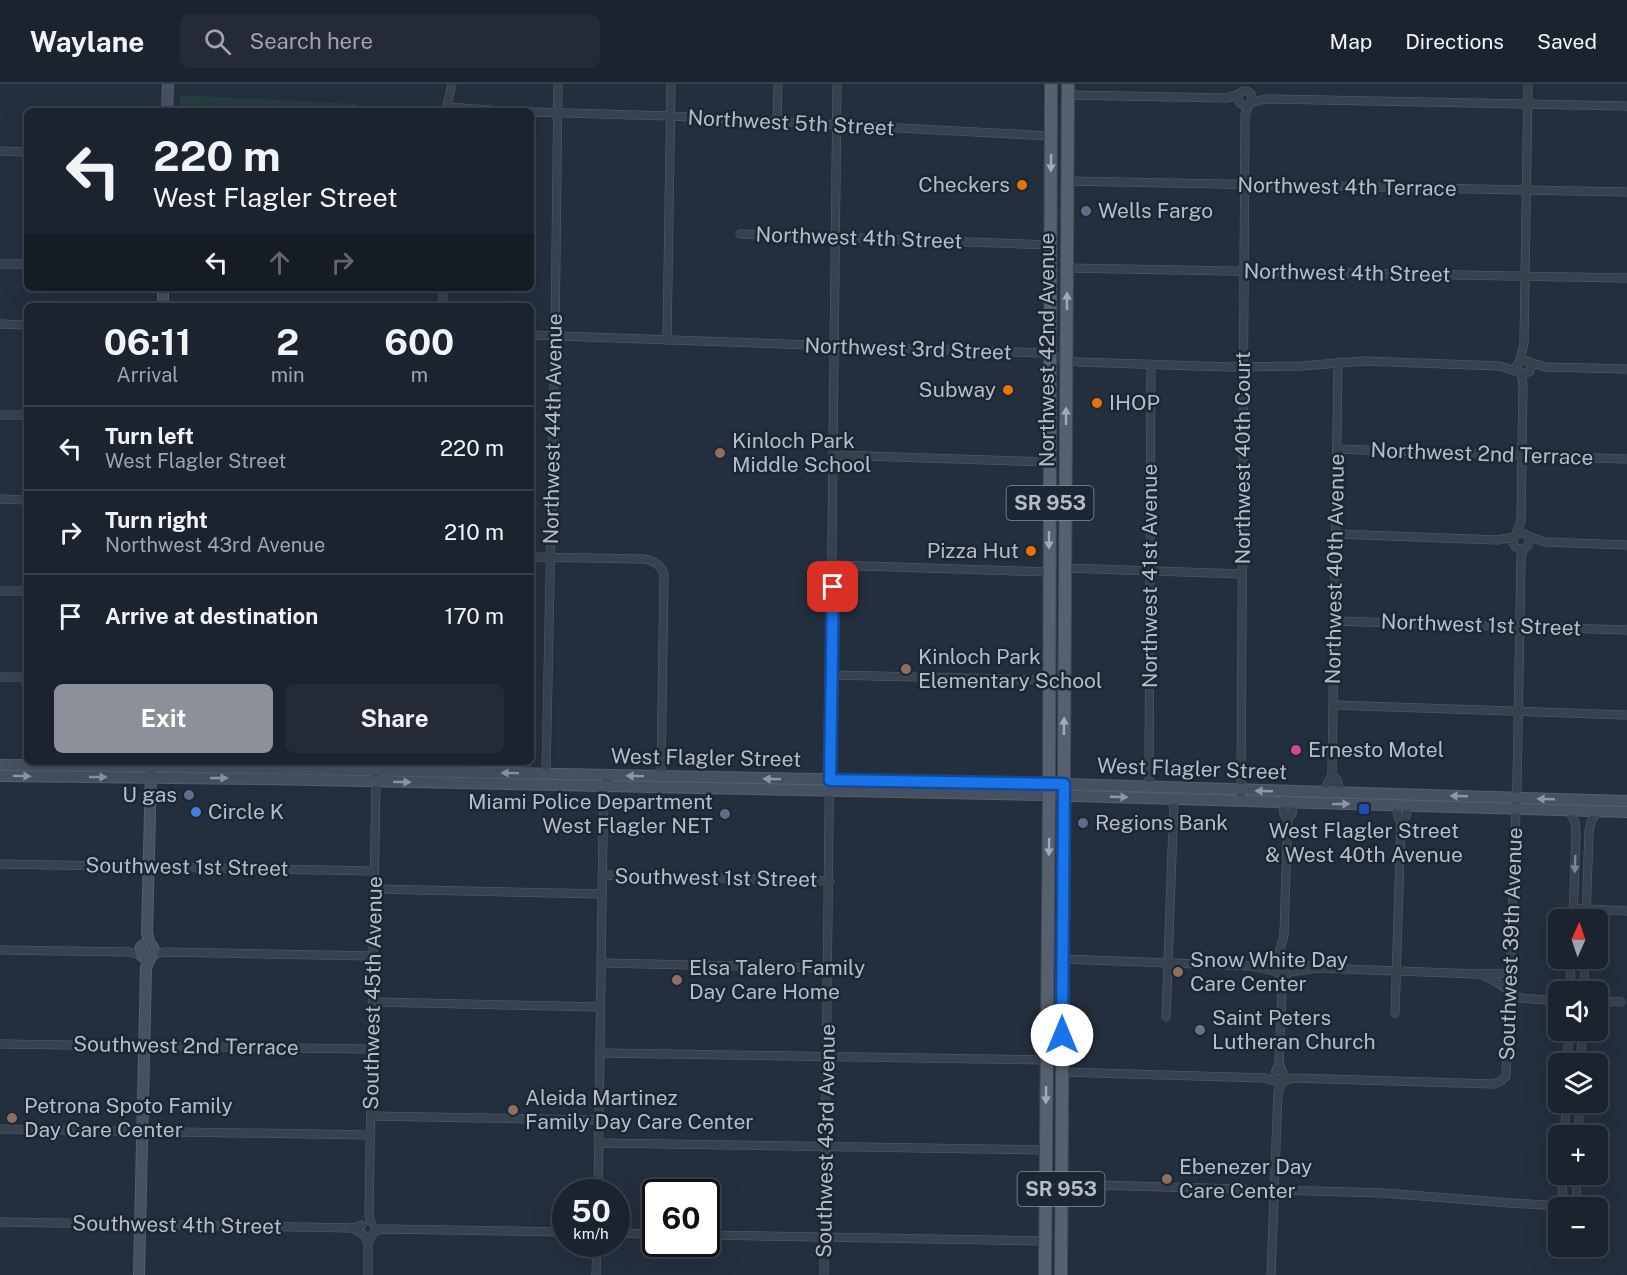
<!DOCTYPE html>
<meta charset="utf-8">
<style>
:root{--surface:#1b232e;--page:#242b36;--text:#f1f3f6;--muted:#a0a4aa;--line:#39404a;--accent:#8c9099}
body{margin:0;font-family:"Public Sans",sans-serif;background:var(--page);color:var(--text);height:100vh;display:flex;flex-direction:column;font-size:22px;white-space:nowrap}
*{box-sizing:border-box;margin:0}
p{font-size:20px;color:var(--muted)}
.icon{flex:none;width:33px;height:33px;fill:none;stroke:currentColor;stroke-width:2;stroke-linecap:round;stroke-linejoin:round}
.map{position:relative;flex:1;overflow:hidden}
.sheet{position:absolute;left:24px;top:219px;width:510px;height:462px;display:flex;flex-direction:column;background:var(--surface);border-radius:9px;box-shadow:0 6px 24px #0002,0 0 0 2px var(--line)}
.sheet>*{flex:none}
.top-card{position:absolute;left:24px;top:24px;width:510px;height:183px;border-radius:9px;box-shadow:0 6px 24px #0002,0 0 0 2px var(--line);background:#1b232e;color:var(--text);overflow:hidden}
.needle{width:39px;rotate:3deg}
.tools{position:absolute;left:1548px;top:825px;display:grid;gap:12px}
.tools a{display:grid;place-items:center;width:60px;height:60px;border-radius:9px;background:var(--surface);box-shadow:0 6px 24px #0002,0 0 0 2px var(--line);font-size:30px}
.speed{position:absolute;left:552px;top:1095px;display:flex;gap:12px;font-size:30px;font-weight:700;text-align:center}
.speed>*{display:grid;place-content:center;width:78px;height:78px;border-radius:50%;background:var(--surface);box-shadow:0 6px 24px #0002,0 0 0 2px var(--line);line-height:1}
.speed small{font-size:15px;font-weight:400}
.speed .limit{border:3px solid #111;border-radius:9px;background:#fff;color:#111}
.pin{position:absolute;display:grid;place-items:center;width:51px;height:51px;color:#fff;margin:-26px;border-radius:12px;box-shadow:0 3px 9px #0006}
.me{position:absolute;width:66px;margin:-33px;rotate:0deg;stroke-linejoin:round;filter:drop-shadow(0 0 4px #0008)}
.turn{display:flex;align-items:center;gap:21px;height:126px;padding:0 30px;font-size:27px}
.turn .icon{width:78px;height:78px;stroke-width:2.5}
.turn b{display:block;font-size:42px;line-height:51px}
.lanes{display:flex;align-items:center;height:57px;padding:0 30px;background:#0003;justify-content:center;gap:30px;direction:ltr}
.lanes .off{opacity:.35}
.eta{display:flex;justify-content:space-evenly;align-items:center;height:102px;text-align:center}
.eta b{font-size:36px;font-weight:700;line-height:42px}
.action{display:flex;gap:12px;margin-top:auto;padding:12px 30px}
.action a{flex:1;height:69px;border-radius:9px;background:var(--accent);color:#fff;font-size:24px;font-weight:700;line-height:69px;text-align:center}
.action a+a{background:var(--page);color:var(--text)}
ul{padding:0;list-style:none}
li{display:flex;align-items:center;gap:18px;height:84px;padding:0 30px;border-top:2px solid var(--line)}
li div{flex:1}
li b{display:block;font-size:22px}
li em{font-style:normal}
header{display:flex;align-items:center;gap:36px;box-sizing:border-box;height:84px;padding:0 30px;background:var(--surface);border-bottom:2px solid var(--line)}
header strong{font-size:28px}
nav{display:flex;gap:33px;margin-inline-start:auto;font-size:21px}
.search{width:420px;height:54px;background:var(--page);display:flex;align-items:center;gap:15px;box-sizing:border-box;padding:0 21px;border-radius:9px;color:var(--muted);font-size:22px}
.map>svg:first-child{display:block}
</style>
<header>
<strong>Waylane</strong>
<div class="search"><svg class="icon" aria-label="search" viewBox="0 0 24 24"><circle cx="10" cy="10" r="6"/><path d="M15 15l6 6"/></svg>Search here</div>
<nav><a>Map</a><a>Directions</a><a>Saved</a></nav>
</header>
<div class="map">
<svg width="1627" height="1191" viewBox="0 0 1627 1191">
<rect width="100%" height="100%" fill="#242f3e"/>
<polygon fill="#263c3f" points="180,11 356,20 356,27 179,27"/>
<g fill="none" stroke-linecap="round" stroke-linejoin="round">
<defs>
<g id="street">
<circle cx="1245" cy="14" r="7"/>
<polyline points="1068,11 1227,14 1239,10"/>
<polyline points="1251,19 1265,15 1627,22"/>
<polyline points="447,23 502,27"/>
<polyline points="446,26 452,0"/>
<polyline points="531,28 670,32 1051,52"/>
<polyline points="777,39 778,0"/>
<polyline points="0,67 27,68"/>
<polyline points="1067,97 1627,108"/>
<polyline points="740,150 1050,161"/>
<polyline points="0,180 27,180"/>
<polyline points="1067,184 1627,194"/>
<polyline points="443,222 443,204"/>
<polyline points="0,240 27,241"/>
<polyline points="531,251 1042,269 1078,278 1230,283 1301,282 1364,277 1500,282 1519,288"/>
<polyline points="667,256 671,0"/>
<polyline points="1520,276 1528,277 1531,281 1530,287 1526,289 1520,289 1516,283 1520,276 1524,259 1528,0"/>
<polyline points="1529,278 1545,283 1627,285"/>
<polyline points="0,331 27,331"/>
<polyline points="1337,365 1627,375"/>
<polyline points="834,371 1050,378"/>
<polyline points="0,415 27,416"/>
<circle cx="1521" cy="457" r="8"/>
<polyline points="1336,450 1497,456 1514,453"/>
<polyline points="1516,451 1521,436 1523,301 1521,289"/>
<polyline points="1527,452 1545,458 1627,461"/>
<path d="M531,473L643,475C653,476 661,480 664,491L661,692"/>
<polyline points="833,481 1049,488"/>
<polyline points="1066,484 1242,490"/>
<polyline points="0,507 27,507"/>
<polyline points="1335,537 1627,546"/>
<polyline points="831,591 1049,596"/>
<polyline points="0,593 27,593"/>
<polyline points="1333,621 1627,631"/>
<polyline points="434,688 434,678"/>
<polyline points="546,690 555,252 558,0"/>
<polyline points="1332,691 1337,696 1341,708"/>
<polyline points="1149,703 1151,280"/>
<polyline points="1323,708 1332,691 1338,278"/>
<polyline points="1241,710 1245,31 1249,20"/>
<polyline points="1569,726 1575,738 1576,748 1573,836"/>
<polyline points="1288,735 1292,730 1294,719"/>
<polyline points="1401,738 1406,732 1408,721"/>
<polyline points="0,780 374,787"/>
<polyline points="602,791 830,797"/>
<polyline points="374,805 602,810"/>
<polyline points="1573,824 1627,827"/>
<polyline points="1586,836 1589,747 1591,738 1597,727"/>
<polyline points="0,866 129,868 140,871"/>
<polyline points="153,871 164,868 374,872"/>
<circle cx="1282" cy="883" r="8"/>
<polyline points="1063,875 1252,882 1275,887"/>
<polyline points="1277,876 1284,851 1287,756 1288,735 1284,730 1282,719"/>
<polyline points="1289,878 1315,883"/>
<polyline points="601,879 829,884"/>
<polyline points="1289,888 1317,884 1478,890 1511,889"/>
<polyline points="1483,891 1498,899 1520,914 1558,917"/>
<polyline points="1570,908 1571,874"/>
<polyline points="1584,908 1585,874"/>
<polyline points="1598,917 1621,918"/>
<polyline points="373,918 600,923"/>
<polyline points="1395,929 1401,738 1398,733 1396,721"/>
<polyline points="1166,933 1174,715"/>
<polyline points="0,960 372,965"/>
<polyline points="600,969 1047,976"/>
<polyline points="1279,980 1285,993 1281,1000"/>
<polyline points="1567,980 1569,946"/>
<polyline points="1581,980 1582,946"/>
<polyline points="1062,988 1265,994 1274,997"/>
<polyline points="1275,989 1279,980 1282,906 1287,890"/>
<polyline points="1284,997 1293,994 1493,1000 1501,997 1506,992 1517,701 1521,474 1524,464"/>
<polyline points="371,1032 599,1036"/>
<polyline points="0,1045 371,1051"/>
<polyline points="1565,1052 1566,1018"/>
<polyline points="1578,1052 1580,1018"/>
<polyline points="598,1059 1046,1066"/>
<polyline points="1061,1100 1383,1109 1511,1119 1562,1122"/>
<polyline points="598,1108 603,745 604,702 610,691"/>
<polyline points="1562,1124 1563,1090"/>
<polyline points="1576,1124 1577,1090"/>
<polyline points="0,1138 353,1144 362,1141"/>
<polyline points="371,1138 369,1131 376,694"/>
<polyline points="353,1144 364,1151 368,1159"/>
<polyline points="376,1147 383,1145 566,1148"/>
<polyline points="616,1149 656,1150"/>
<polyline points="706,1151 1045,1157"/>
<polyline points="368,1191 368,1159 376,1144"/>
<polyline points="596,1191 597,1160"/>
<polyline points="824,1191 837,0"/>
<polyline points="1271,1191 1278,1008 1282,999"/>
</g>
<g id="secondary">
<polyline points="167,27 168,0"/>
<polyline points="163,222 163,204"/>
<polyline points="0,681 151,682 1064,700 1627,717"/>
<polyline points="0,692 264,695 1041,711 1627,728"/>
<circle cx="147" cy="867" r="7"/>
<polyline points="150,861 147,849 151,687"/>
<polyline points="139,1191 146,884 150,874"/>
</g>
<g id="primary">
<polyline points="1045,1191 1049,711 1051,0"/>
<polyline points="1061,1191 1068,0"/>
</g>
</defs>
<use href="#street" stroke="#565f6c" stroke-width="9"/>
<use href="#secondary" stroke="#565f6c" stroke-width="12"/>
<use href="#primary" stroke="#414a57" stroke-width="14"/>
<use href="#street" stroke="#38414e" stroke-width="8"/>
<use href="#secondary" stroke="#465061" stroke-width="10"/>
<use href="#primary" stroke="#56606e" stroke-width="12"/>
</g>
<defs><path id="oneway-solid" d="M-6-.8H1V-3.2L6.5 0L1 3.2V.8H-6Z" transform="scale(1.5)"/></defs>
<g fill="#a1aab7">
<use href="#oneway-solid" transform="translate(1051 79) rotate(91)"/>
<use href="#oneway-solid" transform="translate(1067 217) rotate(-90)"/>
<use href="#oneway-solid" transform="translate(1066 332) rotate(-90)"/>
<use href="#oneway-solid" transform="translate(1049 456) rotate(90)"/>
<use href="#oneway-solid" transform="translate(1064 642) rotate(-89)"/>
<use href="#oneway-solid" transform="translate(1049 763) rotate(91)"/>
<use href="#oneway-solid" transform="translate(1046 1011) rotate(91)"/>
</g>
<g fill="#8e96a5">
<use href="#oneway-solid" transform="translate(510 689) rotate(-179)"/>
<use href="#oneway-solid" transform="translate(22 692) rotate(1)"/>
<use href="#oneway-solid" transform="translate(635 692) rotate(-179)"/>
<use href="#oneway-solid" transform="translate(98 693)"/>
<use href="#oneway-solid" transform="translate(219 694)"/>
<use href="#oneway-solid" transform="translate(772 695) rotate(-179)"/>
<use href="#oneway-solid" transform="translate(402 698) rotate(1)"/>
<use href="#oneway-solid" transform="translate(1264 707) rotate(-178)"/>
<use href="#oneway-solid" transform="translate(1459 712) rotate(-178)"/>
<use href="#oneway-solid" transform="translate(1119 713) rotate(2)"/>
<use href="#oneway-solid" transform="translate(1546 715) rotate(-178)"/>
<use href="#oneway-solid" transform="translate(1341 720) rotate(-1)"/>
</g>
<use fill="#7c8592" href="#oneway-solid" transform="translate(1575 780) rotate(92)"/>
<g fill="none" stroke-linecap="round" stroke-linejoin="round">
<defs>
<polyline id="route" points="833,503 830,696 1064,700 1062,951"/>
</defs>
<use href="#route" stroke="#114b97" stroke-width="15"/>
<use href="#route" stroke="#1a73e8" stroke-width="10"/>
</g>
<g fill="#e8710a" stroke="#1d2633" stroke-width="2">
<circle cx="1022" cy="101" r="6"/>
<circle cx="1008" cy="306" r="6"/>
<circle cx="1097" cy="319" r="6"/>
<circle cx="1031" cy="467" r="6"/>
</g>
<g fill="#5c6f8a" stroke="#1d2633" stroke-width="2">
<circle cx="1086" cy="127" r="6"/>
<circle cx="189" cy="711" r="6"/>
<circle cx="725" cy="730" r="6"/>
<circle cx="1083" cy="739" r="6"/>
</g>
<g fill="#8d6e63" stroke="#1d2633" stroke-width="2">
<circle cx="720" cy="369" r="6"/>
<circle cx="906" cy="585" r="6"/>
<circle cx="1178" cy="888" r="6"/>
<circle cx="677" cy="896" r="6"/>
<circle cx="513" cy="1026" r="6"/>
<circle cx="12" cy="1034" r="6"/>
<circle cx="1167" cy="1095" r="6"/>
</g>
<circle fill="#d1479c" stroke="#1d2633" stroke-width="2" cx="1296" cy="666" r="6"/>
<rect fill="#1a4fb4" stroke="#1d2633" stroke-width="2" x="1358" y="719" width="12" height="12" rx="3"/>
<circle fill="#3f7fe0" stroke="#1d2633" stroke-width="2" cx="196" cy="728" r="6"/>
<circle fill="#6b7280" stroke="#1d2633" stroke-width="2" cx="1200" cy="946" r="6"/>
<g text-anchor="middle" stroke-width="5" stroke-linejoin="round" paint-order="stroke">
<g fill="#1d2633" stroke="#878f9c" stroke-width="1.5">
<rect x="1006.5" y="402" width="87" height="34" rx="4.5"/>
<rect x="1017.5" y="1088" width="87" height="34" rx="4.5"/>
</g>
<g font-size="20" font-weight="bold" fill="#b4bcc9">
<text x="1050" y="426">SR 953</text>
<text x="1061" y="1112">SR 953</text>
</g>
<g font-size="21" fill="#b4bcc9" stroke="#1d2633">
<text transform="translate(791 39) rotate(3)" y="7">Northwest 5th Street</text>
<text transform="translate(1347 103) rotate(1)" y="7">Northwest 4th Terrace</text>
<text transform="translate(859 154) rotate(2)" y="7">Northwest 4th Street</text>
<text transform="translate(1347 189) rotate(1)" y="7">Northwest 4th Street</text>
<text transform="translate(908 265) rotate(2)" y="7">Northwest 3rd Street</text>
<text transform="translate(1047 266) rotate(-90)" y="7">Northwest 42nd Avenue</text>
<text transform="translate(553 345) rotate(-89)" y="7">Northwest 44th Avenue</text>
<text transform="translate(1482 370) rotate(2)" y="7">Northwest 2nd Terrace</text>
<text transform="translate(1243 374) rotate(-90)" y="7">Northwest 40th Court</text>
<text transform="translate(1335 485) rotate(-89)" y="7">Northwest 40th Avenue</text>
<text transform="translate(1150 492) rotate(-90)" y="7">Northwest 41st Avenue</text>
<text transform="translate(1481 541) rotate(2)" y="7">Northwest 1st Street</text>
<text transform="translate(706 674) rotate(1)" y="7">West Flagler Street</text>
<text transform="translate(1192 685) rotate(2)" y="7">West Flagler Street</text>
<text transform="translate(187 783) rotate(1)" y="7">Southwest 1st Street</text>
<text transform="translate(716 794) rotate(1)" y="7">Southwest 1st Street</text>
<text transform="translate(1511 860) rotate(-88)" y="7">Southwest 39th Avenue</text>
<text transform="translate(373 909) rotate(-89)" y="7">Southwest 45th Avenue</text>
<text transform="translate(186 962) rotate(1)" y="7">Southwest 2nd Terrace</text>
<text transform="translate(826 1057) rotate(-89)" y="7">Southwest 43rd Avenue</text>
<text transform="translate(177 1141) rotate(1)" y="7">Southwest 4th Street</text>
</g>
<g font-size="21" fill="#b4bcc9" stroke="#1d2633" text-anchor="start">
<text x="1010" y="108" text-anchor="end">Checkers</text>
<text x="1098" y="134">Wells Fargo</text>
<text x="996" y="313" text-anchor="end">Subway</text>
<text x="1109" y="326">IHOP</text>
<text x="732" y="364">Kinloch Park<tspan x="732" dy="24">Middle School</tspan></text>
<text x="1019" y="474" text-anchor="end">Pizza Hut</text>
<text x="918" y="580">Kinloch Park<tspan x="918" dy="24">Elementary School</tspan></text>
<text x="1308" y="673">Ernesto Motel</text>
<text x="177" y="718" text-anchor="end">U gas</text>
<text x="713" y="725" text-anchor="end">Miami Police Department<tspan x="713" dy="24">West Flagler NET</tspan></text>
<text x="208" y="735">Circle K</text>
<text x="1095" y="746">Regions Bank</text>
<text x="1364" y="754" text-anchor="middle">West Flagler Street<tspan x="1364" dy="24">&amp; West 40th Avenue</tspan></text>
<text x="1190" y="883">Snow White Day<tspan x="1190" dy="24">Care Center</tspan></text>
<text x="689" y="891">Elsa Talero Family<tspan x="689" dy="24">Day Care Home</tspan></text>
<text x="1212" y="941">Saint Peters<tspan x="1212" dy="24">Lutheran Church</tspan></text>
<text x="525" y="1021">Aleida Martinez<tspan x="525" dy="24">Family Day Care Center</tspan></text>
<text x="24" y="1029">Petrona Spoto Family<tspan x="24" dy="24">Day Care Center</tspan></text>
<text x="1179" y="1090">Ebenezer Day<tspan x="1179" dy="24">Care Center</tspan></text>
</g>
</g>
</svg>
<div class="tools">
<a><svg class="needle" viewBox="-14 -14 28 28"><path d="M0-13l5 13h-10z" fill="#e53935"/><path d="M0 13l5-13h-10z" fill="#a0a4aa"/></svg></a>
<a><svg class="icon" aria-label="sound" viewBox="0 0 24 24"><path d="M4 9h4l5-4v14l-5-4H4zM17 9q2 3 0 6"/></svg></a>
<a><svg class="icon" aria-label="layers" viewBox="0 0 24 24"><path d="M12 4l9 5-9 5-9-5zM3 14l9 5 9-5"/></svg></a>
<a>+</a>
<a>−</a>
</div>
<div class="speed"><div>50<small>km/h</small></div><div class="limit">60</div></div>
<div class="pin" style="left:833px;top:503px;background:#d93025"><svg class="icon" aria-label="arrive" viewBox="0 0 24 24"><path d="M6 21V4h12l-3 4 3 4H6"/></svg></div>
<svg class="me" style="left:1062px;top:951px" viewBox="-20 -20 40 40"><circle r="19" fill="#fff"/><path d="M0-13L10 11 0 6-10 11z" fill="#1a73e8"/></svg>
<div class="top-card">
<div class="turn"><svg class="icon" aria-label="left" viewBox="0 0 24 24"><path d="M17 20v-9H6M10 6l-5 5 5 5"/></svg><div><b>220 m</b>West Flagler Street</div></div>
<div class="lanes"><svg class="icon" aria-label="left" viewBox="0 0 24 24"><path d="M17 20v-9H6M10 6l-5 5 5 5"/></svg><svg class="icon off" aria-label="ahead" viewBox="0 0 24 24"><path d="M12 20V5M6 11l6-6 6 6"/></svg><svg class="icon off" aria-label="right" viewBox="0 0 24 24"><path d="M7 20v-9h11M14 6l5 5-5 5"/></svg></div>
</div>
<section class="sheet">
<div class="eta">
<div><b>06:11</b><p>Arrival</p></div>
<div><b>2</b><p>min</p></div>
<div><b>600</b><p>m</p></div>
</div>
<ul>
<li><svg class="icon" aria-label="left" viewBox="0 0 24 24"><path d="M17 20v-9H6M10 6l-5 5 5 5"/></svg><div><b>Turn left</b><p>West Flagler Street</p></div><em>220 m</em></li>
<li><svg class="icon" aria-label="right" viewBox="0 0 24 24"><path d="M7 20v-9h11M14 6l5 5-5 5"/></svg><div><b>Turn right</b><p>Northwest 43rd Avenue</p></div><em>210 m</em></li>
<li><svg class="icon" aria-label="arrive" viewBox="0 0 24 24"><path d="M6 21V4h12l-3 4 3 4H6"/></svg><div><b>Arrive at destination</b></div><em>170 m</em></li>
</ul>
<div class="action"><a>Exit</a><a>Share</a></div>
</section>
</div>
